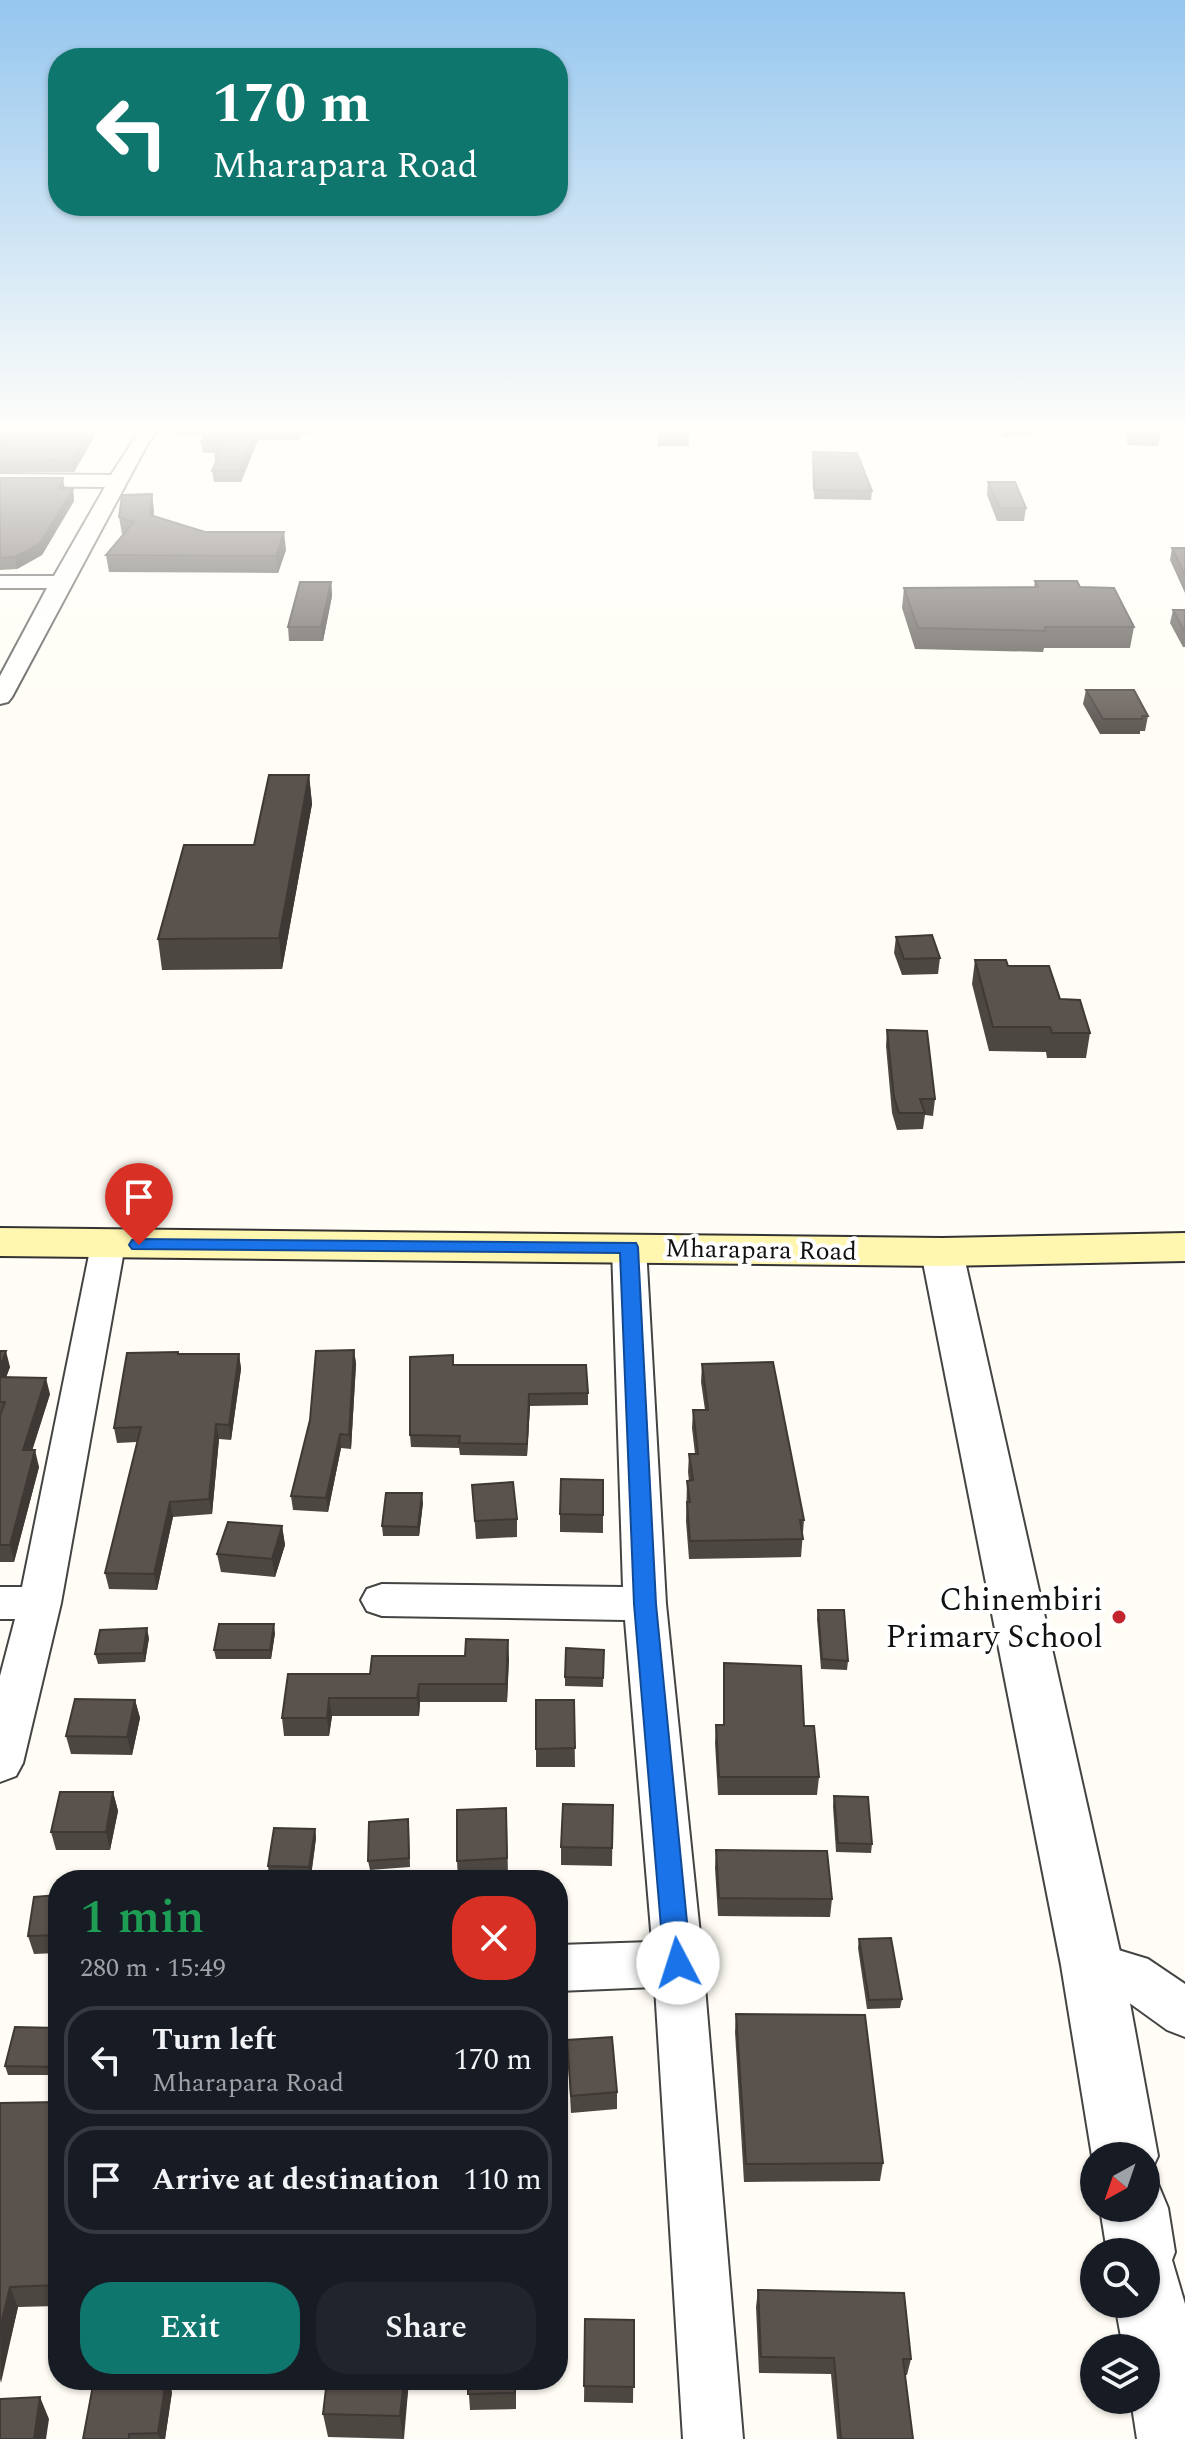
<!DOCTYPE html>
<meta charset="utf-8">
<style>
:root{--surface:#171b24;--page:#20242c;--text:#f1f3f6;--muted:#9ea1a6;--line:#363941;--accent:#0f766e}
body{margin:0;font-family:Spectral,serif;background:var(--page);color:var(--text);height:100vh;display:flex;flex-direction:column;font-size:30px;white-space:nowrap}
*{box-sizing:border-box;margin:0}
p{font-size:26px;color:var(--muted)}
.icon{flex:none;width:44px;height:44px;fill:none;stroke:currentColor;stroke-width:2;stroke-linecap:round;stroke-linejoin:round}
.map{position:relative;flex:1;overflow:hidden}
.panel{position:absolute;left:48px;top:1870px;width:520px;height:520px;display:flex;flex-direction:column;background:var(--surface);border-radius:32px;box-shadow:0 2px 6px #0004}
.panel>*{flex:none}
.banner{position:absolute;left:48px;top:48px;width:520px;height:168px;border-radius:32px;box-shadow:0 2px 6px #0004;background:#0f766e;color:#fff;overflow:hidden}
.needle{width:52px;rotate:220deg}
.tools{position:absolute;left:1080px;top:2142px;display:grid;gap:16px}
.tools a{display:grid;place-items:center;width:80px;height:80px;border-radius:50%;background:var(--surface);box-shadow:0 2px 6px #0004;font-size:40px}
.pin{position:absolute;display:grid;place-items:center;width:68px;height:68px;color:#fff;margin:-82px -34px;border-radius:50% 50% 50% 0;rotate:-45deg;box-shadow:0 0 8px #0007}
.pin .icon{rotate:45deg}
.me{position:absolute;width:88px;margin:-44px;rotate:355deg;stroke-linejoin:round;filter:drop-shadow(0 0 6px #0008)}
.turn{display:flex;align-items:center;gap:28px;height:168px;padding:0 32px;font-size:36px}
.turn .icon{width:104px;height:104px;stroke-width:2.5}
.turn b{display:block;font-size:56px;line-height:68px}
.round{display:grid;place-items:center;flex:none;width:84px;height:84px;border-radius:32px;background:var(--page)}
.head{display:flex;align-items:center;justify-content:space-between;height:136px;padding:0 32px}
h1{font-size:48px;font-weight:600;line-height:60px;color:#1e9e55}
.action{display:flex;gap:16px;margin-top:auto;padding:16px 32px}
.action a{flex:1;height:92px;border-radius:32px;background:var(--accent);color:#fff;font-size:32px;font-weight:600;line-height:92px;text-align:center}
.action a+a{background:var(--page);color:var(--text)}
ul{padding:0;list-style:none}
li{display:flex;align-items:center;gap:24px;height:108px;margin:0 16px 12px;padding:0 16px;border:4px solid var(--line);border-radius:32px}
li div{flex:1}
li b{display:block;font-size:30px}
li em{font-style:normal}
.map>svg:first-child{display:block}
</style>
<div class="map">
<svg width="1185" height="2439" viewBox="0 0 1185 2439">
<rect width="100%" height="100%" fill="#fffdf5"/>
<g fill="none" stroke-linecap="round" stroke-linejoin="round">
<defs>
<g id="minor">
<polygon points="142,427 161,427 149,441 12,697 8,702 0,704 0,676 47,588 0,588 0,576 54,576 105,487 0,486 0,474 111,475"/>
<polygon points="108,1234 120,1237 125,1245 61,1603 23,1763 16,1776 0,1782 0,1676 15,1619 0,1619 0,1587 22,1587 91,1245 96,1237"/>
<polygon points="629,1236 641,1239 646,1247 666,1604 703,1963 743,2439 683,2439 655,1987 558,1991 558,1945 652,1942 625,1620 382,1616 367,1611 361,1600 367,1589 382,1584 623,1587 612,1247 617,1239"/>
<polygon points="1092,1942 1148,1959 1185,1984 1185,2037 1167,2030 1117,1994 1075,1981 1067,1965 1075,1949"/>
</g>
<polygon id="tertiary" points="942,1238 957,1242 963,1252 1123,1965 1158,2156 1147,2180 1158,2184 1168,2208 1175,2252 1172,2260 1185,2304 1185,2439 1137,2439 1131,2400 1146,2400 1146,2348 1123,2348 1115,2304 1146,2304 1146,2252 1107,2252 1100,2208 1146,2208 1146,2156 1094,2156 1094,2161 1092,2156 1061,1965 921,1252 927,1242"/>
<polygon id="secondary" points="0,1228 942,1238 1185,1233 1185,1261 942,1266 0,1256"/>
</defs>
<use href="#minor" stroke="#444" stroke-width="4"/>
<use href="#tertiary" stroke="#444" stroke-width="4"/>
<use href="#secondary" stroke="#333" stroke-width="4"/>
<use href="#minor" fill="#fff" fill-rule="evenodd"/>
<use href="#tertiary" fill="#fff" fill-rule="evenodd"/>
<use href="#secondary" fill="#fff6b0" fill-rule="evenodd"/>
</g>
<g fill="#4d4742">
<polygon points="0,427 100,427 74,472 0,472"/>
<polygon points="171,427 319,427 317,434 301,434 299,440 258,440 241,482 214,482 212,471 216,462 215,462 214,453 203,453 201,442 204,435 172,435"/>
<polygon points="657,427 688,427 689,446 658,446"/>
<polygon points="1002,427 1070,427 1033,428 1032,434 1003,437"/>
<polygon points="1123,427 1154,427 1160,436 1158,446 1128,445"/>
<polygon points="813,452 872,491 871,500 814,499"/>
<polygon points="0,478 65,489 73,489 74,501 42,555 17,569 0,570"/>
<polygon points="988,482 1026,508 1024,521 997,521 987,495"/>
<polygon points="152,494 154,516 205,532 286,550 278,573 109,572 106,555 123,535 122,534 119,517"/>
<polygon points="1172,548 1185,548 1185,593 1170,560"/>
<polygon points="1035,581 1080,587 1134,627 1130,648 1044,648 1043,652 915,649 902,608 904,588 1034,587"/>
<polygon points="331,582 332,596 323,641 289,641 288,627"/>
<polygon points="1173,610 1185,610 1185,647 1183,647 1170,623"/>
<polygon points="1086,690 1148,716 1145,731 1140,731 1140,734 1100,734 1083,704"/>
<polygon points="309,775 312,804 282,969 162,970 158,939 254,845"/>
<polygon points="896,937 940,958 938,974 902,975 894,953"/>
<polygon points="975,960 1008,966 1060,999 1090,1033 1086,1058 1047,1058 1046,1052 989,1051 972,984"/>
<polygon points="887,1030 935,1099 933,1116 925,1115 923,1129 897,1130 892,1113 886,1046"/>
<polygon points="354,1350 356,1364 351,1449 341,1448 328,1512 293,1510 291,1496"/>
<polygon points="0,1351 10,1367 6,1377 50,1394 32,1450 39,1467 14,1562 0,1562"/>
<polygon points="178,1352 179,1354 239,1354 241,1369 231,1440 219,1439 212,1514 173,1517 157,1590 109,1589 105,1573 137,1442 117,1443 114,1428"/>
<polygon points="702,1364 804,1520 801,1557 689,1559 686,1521 687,1481 689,1481 688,1472 689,1454 695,1454 692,1428 693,1410 705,1410 701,1382"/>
<polygon points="454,1365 588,1393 588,1405 530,1406 527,1456 460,1455 459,1448 411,1447 410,1435"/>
<polygon points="603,1480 603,1533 560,1532 560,1514"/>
<polygon points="472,1485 517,1519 517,1537 476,1539"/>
<polygon points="423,1503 419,1536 383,1536 382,1526"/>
<polygon points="282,1526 285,1545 275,1577 221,1572 217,1554"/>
<polygon points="818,1610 848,1661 847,1670 821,1669 817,1619"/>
<polygon points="275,1633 271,1659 216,1659 214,1650"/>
<polygon points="149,1638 145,1662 98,1664 95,1654"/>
<polygon points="604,1650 603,1687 565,1686 565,1677"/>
<polygon points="509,1658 507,1702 420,1702 419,1716 332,1716 329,1736 284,1736 282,1718 370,1674"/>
<polygon points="724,1663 804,1726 819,1777 817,1795 718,1795 715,1743 716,1725 723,1725"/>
<polygon points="135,1700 140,1718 132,1755 71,1754 66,1736"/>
<polygon points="574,1700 575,1767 536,1767 536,1749"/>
<polygon points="113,1792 118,1811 110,1850 56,1850 51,1832"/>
<polygon points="834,1796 872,1844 871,1853 836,1852 833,1806"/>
<polygon points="613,1805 612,1866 561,1865 561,1847"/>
<polygon points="507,1826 508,1877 458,1879 457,1861"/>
<polygon points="409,1828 410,1867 370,1870 368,1861"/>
<polygon points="315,1829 316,1838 311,1876 269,1875 268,1866"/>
<polygon points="716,1850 832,1899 830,1917 718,1916 715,1868"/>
<polygon points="58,1895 58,1953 34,1954 28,1936"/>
<polygon points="859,1939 902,1999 900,2008 867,2009 858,1948"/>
<polygon points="736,2014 883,2163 880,2181 744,2182 735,2032"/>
<polygon points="58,2028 58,2075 8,2075 5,2066"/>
<polygon points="567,2040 617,2092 617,2109 571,2113"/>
<polygon points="58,2102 58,2306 18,2307 0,2383 0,2103"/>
<polygon points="758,2290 911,2359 907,2375 905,2375 913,2439 837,2439 831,2374 759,2373 756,2307"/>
<polygon points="585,2319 634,2320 633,2403 584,2402"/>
<polygon points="327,2380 409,2380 404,2439 328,2437 323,2414"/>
<polygon points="468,2380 516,2380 516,2409 470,2410"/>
<polygon points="172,2392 165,2439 83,2439"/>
</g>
<g fill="#3f3936">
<polygon points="92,427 100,427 74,472 72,460"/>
<polygon points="1004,427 1033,427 1032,434 1003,437"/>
<polygon points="257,429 258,440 241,482 240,471"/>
<polygon points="63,478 65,490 59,489"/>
<polygon points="73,489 74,501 42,555 17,569 15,557"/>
<polygon points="152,494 154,511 152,532 150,515"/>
<polygon points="284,532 286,550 278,573 276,556"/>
<polygon points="331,582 332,596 323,641 321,627"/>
<polygon points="309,775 312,804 282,969 279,938"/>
<polygon points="354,1350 356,1364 351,1449 349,1435"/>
<polygon points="6,1351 10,1367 0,1394 0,1367"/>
<polygon points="239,1354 241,1369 231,1440 229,1425"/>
<polygon points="46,1378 50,1394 27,1467 23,1450"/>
<polygon points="529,1394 530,1406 527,1456 527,1444"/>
<polygon points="216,1424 219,1439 212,1514 209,1499"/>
<polygon points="340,1434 341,1448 328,1512 326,1498"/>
<polygon points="35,1450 39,1467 14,1562 10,1545"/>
<polygon points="422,1493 423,1503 419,1536 418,1527"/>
<polygon points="170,1502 173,1517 157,1590 154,1574"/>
<polygon points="282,1526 285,1545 275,1577 272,1559"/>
<polygon points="274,1624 275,1633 271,1659 270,1650"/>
<polygon points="147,1628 149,1638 145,1662 143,1653"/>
<polygon points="508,1640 509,1658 507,1702 506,1684"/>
<polygon points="419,1684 420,1702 419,1716 417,1698"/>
<polygon points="329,1698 332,1716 329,1736 327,1718"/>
<polygon points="135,1700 140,1718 132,1755 127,1737"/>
<polygon points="113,1792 118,1811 110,1850 106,1832"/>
<polygon points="315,1829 316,1838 311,1876 309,1867"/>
<polygon points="10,2287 18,2307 1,2383 0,2328"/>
<polygon points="166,2380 169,2380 172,2392 165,2439 160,2439 158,2433"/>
<polygon points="404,2380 409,2380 403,2439 400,2416"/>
<polygon points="40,2397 49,2419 46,2439 34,2439"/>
</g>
<g fill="#5a524d" stroke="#3f3936" stroke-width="2">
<polygon points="0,427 92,427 72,460 0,461"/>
<polygon points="208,427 299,427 298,429 257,429 240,471 212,471 221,450 214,450 218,442 201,442"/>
<polygon points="658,427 688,427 689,435 658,435"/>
<polygon points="1128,427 1154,427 1160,436 1130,435"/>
<polygon points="813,452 857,453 872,491 814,490"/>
<polygon points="0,478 63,478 59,489 73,489 40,543 15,557 0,558"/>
<polygon points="988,482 1015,482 1026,508 999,508"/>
<polygon points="152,494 150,515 205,532 284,532 276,556 106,555 134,522 119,517 122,495"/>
<polygon points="1172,548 1185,548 1185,575"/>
<polygon points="1035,581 1077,581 1080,587 1114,588 1134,627 1045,627 1046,631 918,628 904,588 1038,587"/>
<polygon points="300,582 331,582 321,627 288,627"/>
<polygon points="1173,610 1185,610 1185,633"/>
<polygon points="1086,690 1134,690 1148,716 1142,716 1142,719 1103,719"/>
<polygon points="269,775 309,775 279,938 158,939 184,845 254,845"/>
<polygon points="932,935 940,958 904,959 896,937"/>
<polygon points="975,960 1006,960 1008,966 1049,966 1060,999 1080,1000 1090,1033 1052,1033 1050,1027 993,1027"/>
<polygon points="887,1030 927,1031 935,1099 920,1099 925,1113 899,1113 894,1097"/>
<polygon points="354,1350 349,1435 340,1434 326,1498 291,1496 310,1420 316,1351"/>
<polygon points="0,1351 6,1351 0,1367"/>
<polygon points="178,1352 178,1354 239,1354 229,1425 216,1424 209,1499 170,1502 154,1574 105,1573 141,1427 114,1428 127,1353"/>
<polygon points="453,1355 453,1365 586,1365 588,1393 529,1394 527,1444 459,1443 460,1436 410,1435 410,1357"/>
<polygon points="773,1362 804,1520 800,1520 803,1539 690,1541 687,1502 690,1502 687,1481 693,1480 689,1454 698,1454 693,1410 708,1410 702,1364"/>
<polygon points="0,1377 46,1378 23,1450 35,1450 10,1545 0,1545 0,1416 5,1402 0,1402"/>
<polygon points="561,1479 603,1480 603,1515 560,1514"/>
<polygon points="513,1482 517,1519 475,1521 472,1485"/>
<polygon points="386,1493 422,1493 418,1527 382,1526"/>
<polygon points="228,1522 282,1526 272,1559 217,1554"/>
<polygon points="818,1610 844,1610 848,1661 822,1659"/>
<polygon points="219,1624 274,1624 270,1650 214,1650"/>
<polygon points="147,1628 143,1653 95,1654 100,1630"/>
<polygon points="466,1639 508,1640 506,1684 419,1684 417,1698 329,1698 327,1718 282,1718 288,1674 370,1674 372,1656 465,1656"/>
<polygon points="566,1648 604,1650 603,1678 565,1677"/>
<polygon points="724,1663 801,1666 804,1726 814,1726 819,1777 719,1777 716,1725 724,1725"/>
<polygon points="75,1699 135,1700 127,1737 66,1736"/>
<polygon points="536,1700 574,1700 575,1748 536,1749"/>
<polygon points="60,1792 113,1792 106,1832 51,1832"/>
<polygon points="834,1796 868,1797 872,1844 838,1843"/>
<polygon points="563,1804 613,1805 612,1848 561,1847"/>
<polygon points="506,1808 507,1858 457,1861 457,1810"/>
<polygon points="408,1819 409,1858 368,1861 369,1822"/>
<polygon points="274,1828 315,1829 309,1867 268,1866"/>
<polygon points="716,1850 827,1851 832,1899 719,1898"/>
<polygon points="58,1895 58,1935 28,1936 34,1897"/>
<polygon points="891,1938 902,1999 869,2000 859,1939"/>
<polygon points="736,2014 865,2015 883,2163 746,2164"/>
<polygon points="15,2027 58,2028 58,2067 5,2066"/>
<polygon points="612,2037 617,2092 571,2096 567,2040"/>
<polygon points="58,2102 58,2285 10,2287 0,2328 0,2103"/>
<polygon points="758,2290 904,2293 911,2359 903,2359 913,2439 841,2439 834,2358 761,2357"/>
<polygon points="585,2319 634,2320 634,2387 584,2386"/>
<polygon points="94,2380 166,2380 158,2433 129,2434 129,2439 83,2439"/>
<polygon points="327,2380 404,2380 400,2416 323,2414"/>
<polygon points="468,2380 515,2380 515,2393 468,2394"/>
<polygon points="40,2397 34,2439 0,2439 0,2399"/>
</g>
<linearGradient id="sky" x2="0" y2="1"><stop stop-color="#95c6ee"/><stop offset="0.56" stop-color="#fffefa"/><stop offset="1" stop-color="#fffefa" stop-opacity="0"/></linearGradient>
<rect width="1185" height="768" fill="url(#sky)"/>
<polygon fill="#1a73e8" stroke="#114b97" stroke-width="2" points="139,1239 636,1243 638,1247 656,1604 691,1963 687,1971 678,1975 668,1971 664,1963 634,1604 620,1253 132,1249 129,1245 132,1240"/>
<circle fill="#c4262e" stroke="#fff" stroke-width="3" cx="1119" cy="1617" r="8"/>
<g text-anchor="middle" stroke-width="8" stroke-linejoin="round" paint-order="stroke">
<g font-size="26" fill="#111" stroke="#fff">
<text transform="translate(761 1249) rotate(1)" y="9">Mharapara Road</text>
</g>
<g font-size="32" fill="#111" stroke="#fff" text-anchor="end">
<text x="1103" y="1610">Chinembiri<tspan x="1103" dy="37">Primary School</tspan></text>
</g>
</g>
</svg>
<div class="tools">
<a><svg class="needle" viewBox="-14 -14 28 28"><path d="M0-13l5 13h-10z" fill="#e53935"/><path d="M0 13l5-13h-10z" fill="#9ea1a6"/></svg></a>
<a><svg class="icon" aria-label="search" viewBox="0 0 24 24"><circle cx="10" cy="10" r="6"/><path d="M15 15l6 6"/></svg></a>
<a><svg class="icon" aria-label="layers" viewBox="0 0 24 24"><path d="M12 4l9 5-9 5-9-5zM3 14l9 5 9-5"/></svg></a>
</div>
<div class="pin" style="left:139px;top:1245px;background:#d93025"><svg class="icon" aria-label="arrive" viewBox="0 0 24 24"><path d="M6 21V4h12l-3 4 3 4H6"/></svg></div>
<svg class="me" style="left:678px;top:1963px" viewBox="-20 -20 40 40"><circle r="19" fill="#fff"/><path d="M0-13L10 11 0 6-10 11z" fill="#1a73e8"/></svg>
<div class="banner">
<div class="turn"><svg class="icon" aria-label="left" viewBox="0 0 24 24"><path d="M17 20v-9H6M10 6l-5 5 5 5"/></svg><div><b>170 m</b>Mharapara Road</div></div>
</div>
<section class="panel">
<div class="head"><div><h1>1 min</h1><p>280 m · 15:49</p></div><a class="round" style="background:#d93025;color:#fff"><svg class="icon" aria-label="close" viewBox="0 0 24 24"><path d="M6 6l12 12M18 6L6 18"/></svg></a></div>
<ul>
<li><svg class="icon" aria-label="left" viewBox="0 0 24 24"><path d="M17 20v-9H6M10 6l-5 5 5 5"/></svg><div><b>Turn left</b><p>Mharapara Road</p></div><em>170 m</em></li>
<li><svg class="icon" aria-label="arrive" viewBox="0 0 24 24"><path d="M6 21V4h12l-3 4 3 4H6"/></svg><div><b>Arrive at destination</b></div><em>110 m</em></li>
</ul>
<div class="action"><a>Exit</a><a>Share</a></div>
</section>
</div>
